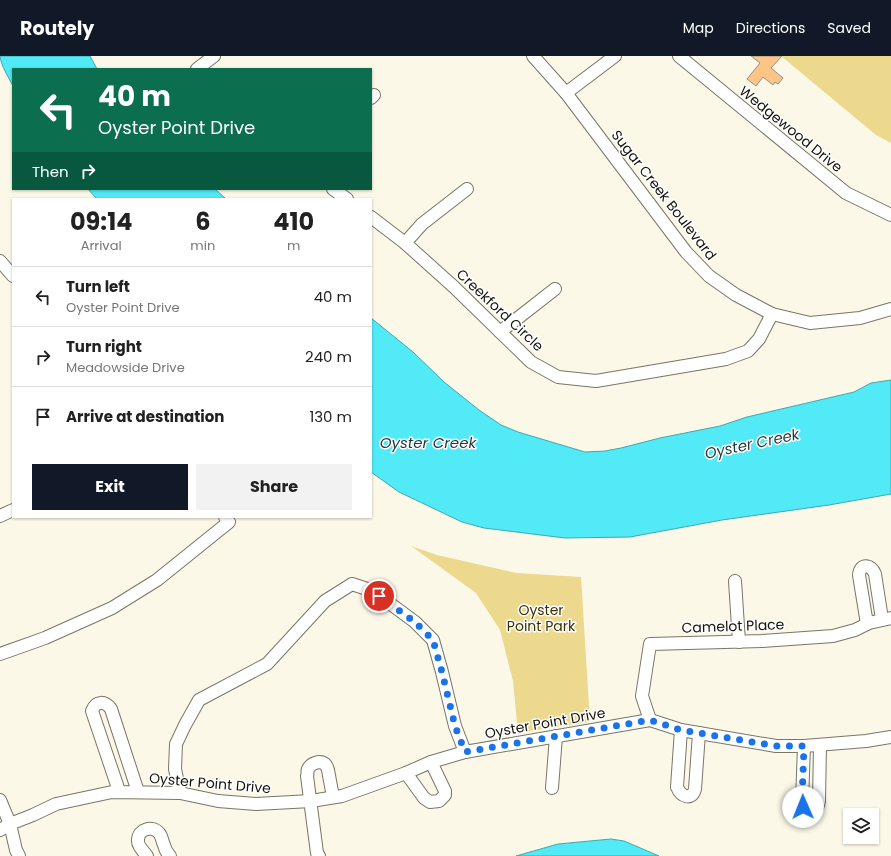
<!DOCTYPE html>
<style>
:root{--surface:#fff;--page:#f2f2f2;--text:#222;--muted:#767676;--line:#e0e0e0;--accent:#111827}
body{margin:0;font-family:Poppins,sans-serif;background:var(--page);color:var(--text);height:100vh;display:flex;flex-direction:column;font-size:15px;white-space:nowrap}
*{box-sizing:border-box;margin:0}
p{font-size:13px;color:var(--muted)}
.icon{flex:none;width:22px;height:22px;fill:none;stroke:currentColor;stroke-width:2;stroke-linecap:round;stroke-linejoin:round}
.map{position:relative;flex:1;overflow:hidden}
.sheet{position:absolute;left:12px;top:142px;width:360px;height:320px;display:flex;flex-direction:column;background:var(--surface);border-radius:0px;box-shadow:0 1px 3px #0004}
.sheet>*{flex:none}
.top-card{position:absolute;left:12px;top:12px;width:360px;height:122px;border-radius:0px;box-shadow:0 1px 3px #0004;background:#0b6e4f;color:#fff;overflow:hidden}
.fabs{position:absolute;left:843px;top:752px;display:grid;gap:8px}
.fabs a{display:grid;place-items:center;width:36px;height:36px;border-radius:0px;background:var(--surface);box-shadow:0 1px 3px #0004;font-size:20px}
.pin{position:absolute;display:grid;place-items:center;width:34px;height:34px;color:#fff;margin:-17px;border:2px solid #fff;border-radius:50%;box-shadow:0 1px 4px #0007}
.me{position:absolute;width:44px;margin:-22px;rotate:359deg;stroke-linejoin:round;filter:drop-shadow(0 0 3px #0008)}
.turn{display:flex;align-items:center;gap:14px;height:84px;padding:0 20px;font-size:18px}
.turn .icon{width:52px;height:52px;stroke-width:2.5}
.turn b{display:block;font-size:28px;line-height:34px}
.then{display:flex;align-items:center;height:38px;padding:0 20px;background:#0003;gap:8px;font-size:15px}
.eta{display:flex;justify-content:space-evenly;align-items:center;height:68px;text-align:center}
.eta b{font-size:24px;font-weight:700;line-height:28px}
.cta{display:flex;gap:8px;margin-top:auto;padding:8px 20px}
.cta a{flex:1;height:46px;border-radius:0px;background:var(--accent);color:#fff;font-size:16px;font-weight:700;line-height:46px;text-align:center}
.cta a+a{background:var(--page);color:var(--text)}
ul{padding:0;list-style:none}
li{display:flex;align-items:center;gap:12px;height:60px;padding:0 20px;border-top:1px solid var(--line)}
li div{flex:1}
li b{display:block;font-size:15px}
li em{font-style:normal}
header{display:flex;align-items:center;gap:24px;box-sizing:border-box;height:56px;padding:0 20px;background:var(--accent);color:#fff}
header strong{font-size:19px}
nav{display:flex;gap:22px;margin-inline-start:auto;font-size:14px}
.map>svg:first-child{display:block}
</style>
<header>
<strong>Routely</strong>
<nav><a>Map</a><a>Directions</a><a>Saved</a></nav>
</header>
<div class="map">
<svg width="891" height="800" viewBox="0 0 891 800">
<rect width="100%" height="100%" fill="#fcf8e8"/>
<g fill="#ecd98e">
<polygon points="781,0 891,0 891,87 876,79"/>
<polygon points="411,490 437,499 517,517 581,521 590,666 518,677 513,625 500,574 476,537"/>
</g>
<g fill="#51eaf6" stroke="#3ea9b0">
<path d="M0,0H90L97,13H13V30C8,20 1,10 0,0Z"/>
<polygon points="88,133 215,133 226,143 97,143"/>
<polygon points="371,262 413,296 444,326 479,354 501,369 518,376 585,396 605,395 621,392 660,382 720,370 747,361 854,336 871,327 891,324 891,438 829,449 722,464 630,481 565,482 484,472 462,466 399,436 371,416"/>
<polygon points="611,783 624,785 659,800 516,800 558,788"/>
</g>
<polygon fill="#fcc486" stroke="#9b9085" points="751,0 782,0 771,12 783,22 778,28 775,26 773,29 763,21 756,30 747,23 760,7"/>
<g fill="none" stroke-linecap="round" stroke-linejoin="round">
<defs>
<g id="street">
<polyline points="533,0 566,37 686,196 709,220 736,239 772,258 810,267 860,262 891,253"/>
<polyline points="679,0 846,137 891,159"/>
<polyline points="197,13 214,0"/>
<polyline points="566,37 615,0"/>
<polyline points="371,42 374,39"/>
<polyline points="333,133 347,143"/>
<polyline points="371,161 405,187 454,231 531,306 558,321 596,325 726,303 748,295 759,283 772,258"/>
<polyline points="405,187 422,168 467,133"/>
<polyline points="0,205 13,220"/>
<polyline points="500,276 555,233"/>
<polyline points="0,460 13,454"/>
<polyline points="735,525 739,586"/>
<path d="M867,568L859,519C860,507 871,508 875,518L882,563"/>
<polyline points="0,598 45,582 112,552 157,524 229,466 225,461"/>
<polyline points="650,664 642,640 650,588 762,585 833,580 855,574 869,567 891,562"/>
<path d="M681,674L677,731C681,741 692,745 695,733L699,677"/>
<path d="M804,690L802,745L803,751L805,755C814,758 818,752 819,745L820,689"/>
<polyline points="406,717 424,742 430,746 439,745 445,739 445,735 431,706"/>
<polyline points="552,732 556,680"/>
<path d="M119,735L92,655C96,644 105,645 111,653L138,736"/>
<polyline points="180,737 175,713 176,688 185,669 199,644 267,608 325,545 352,528 370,534 388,546 415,566 433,584 442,616 455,670 465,696"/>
<polyline points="0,744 10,768 16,794 19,800"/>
<polyline points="0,774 10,768 33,759 56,748 112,736 180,737 218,745 256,748 311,745 342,740 406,717 431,706 465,696 650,664 681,674 776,690 804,690 866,685 891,681"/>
<path d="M147,800C144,796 137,789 138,784C138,773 153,769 159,777C162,780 162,785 164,789C165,793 167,797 170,800"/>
<path d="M319,800L317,797L307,720C308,717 307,715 308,713C311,707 320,704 325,708C326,709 328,713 328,714L333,741"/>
</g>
</defs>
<use href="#street" stroke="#797567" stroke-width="14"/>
<use href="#street" stroke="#fff" stroke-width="12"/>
</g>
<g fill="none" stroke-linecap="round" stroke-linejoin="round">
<polyline stroke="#1a73e8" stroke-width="7" stroke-dasharray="0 12.6" points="379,540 415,566 433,584 442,616 455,670 465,696 650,664 681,674 776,690 804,690 802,745 803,751"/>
</g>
<g text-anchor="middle" stroke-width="3" stroke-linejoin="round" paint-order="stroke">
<g font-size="14" fill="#13120d" stroke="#fff">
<text transform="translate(791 73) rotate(39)" y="5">Wedgewood Drive</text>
<text transform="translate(664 139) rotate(52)" y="5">Sugar Creek Boulevard</text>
<text transform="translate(500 254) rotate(43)" y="5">Creekford Circle</text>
<text transform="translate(733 570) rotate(-2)" y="5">Camelot Place</text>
<text transform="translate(545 667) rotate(-10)" y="5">Oyster Point Drive</text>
<text transform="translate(210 727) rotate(5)" y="5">Oyster Point Drive</text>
</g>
<g font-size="14" fill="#3c3102" stroke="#fff">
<text x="541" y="559">Oyster<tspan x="541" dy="16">Point Park</tspan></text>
</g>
<g font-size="15" font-style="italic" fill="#1f383a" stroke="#fff">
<text x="428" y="392">Oyster Creek</text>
<text transform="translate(752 388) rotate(-12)" y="5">Oyster Creek</text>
</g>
</g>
</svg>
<div class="fabs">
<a><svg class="icon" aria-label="layers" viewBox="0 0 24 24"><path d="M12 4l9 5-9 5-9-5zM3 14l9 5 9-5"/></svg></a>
</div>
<div class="pin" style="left:379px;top:540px;background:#d93025"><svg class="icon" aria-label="arrive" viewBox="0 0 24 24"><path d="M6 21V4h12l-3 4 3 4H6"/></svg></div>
<svg class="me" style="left:803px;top:751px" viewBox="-20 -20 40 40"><circle r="19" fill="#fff"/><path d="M0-13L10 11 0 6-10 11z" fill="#1a73e8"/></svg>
<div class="top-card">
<div class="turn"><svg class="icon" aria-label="left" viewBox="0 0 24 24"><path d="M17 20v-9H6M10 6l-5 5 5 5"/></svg><div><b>40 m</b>Oyster Point Drive</div></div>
<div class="then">Then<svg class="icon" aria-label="right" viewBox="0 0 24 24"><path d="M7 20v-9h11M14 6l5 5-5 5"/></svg></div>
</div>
<section class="sheet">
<div class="eta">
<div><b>09:14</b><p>Arrival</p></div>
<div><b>6</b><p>min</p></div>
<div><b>410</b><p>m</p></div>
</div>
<ul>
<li><svg class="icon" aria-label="left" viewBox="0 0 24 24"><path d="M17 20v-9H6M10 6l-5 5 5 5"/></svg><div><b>Turn left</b><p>Oyster Point Drive</p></div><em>40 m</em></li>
<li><svg class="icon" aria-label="right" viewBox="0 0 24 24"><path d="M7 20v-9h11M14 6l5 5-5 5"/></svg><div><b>Turn right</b><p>Meadowside Drive</p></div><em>240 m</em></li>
<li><svg class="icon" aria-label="arrive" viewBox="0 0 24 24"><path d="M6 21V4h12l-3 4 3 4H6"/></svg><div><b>Arrive at destination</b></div><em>130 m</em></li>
</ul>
<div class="cta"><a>Exit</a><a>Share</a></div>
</section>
</div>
